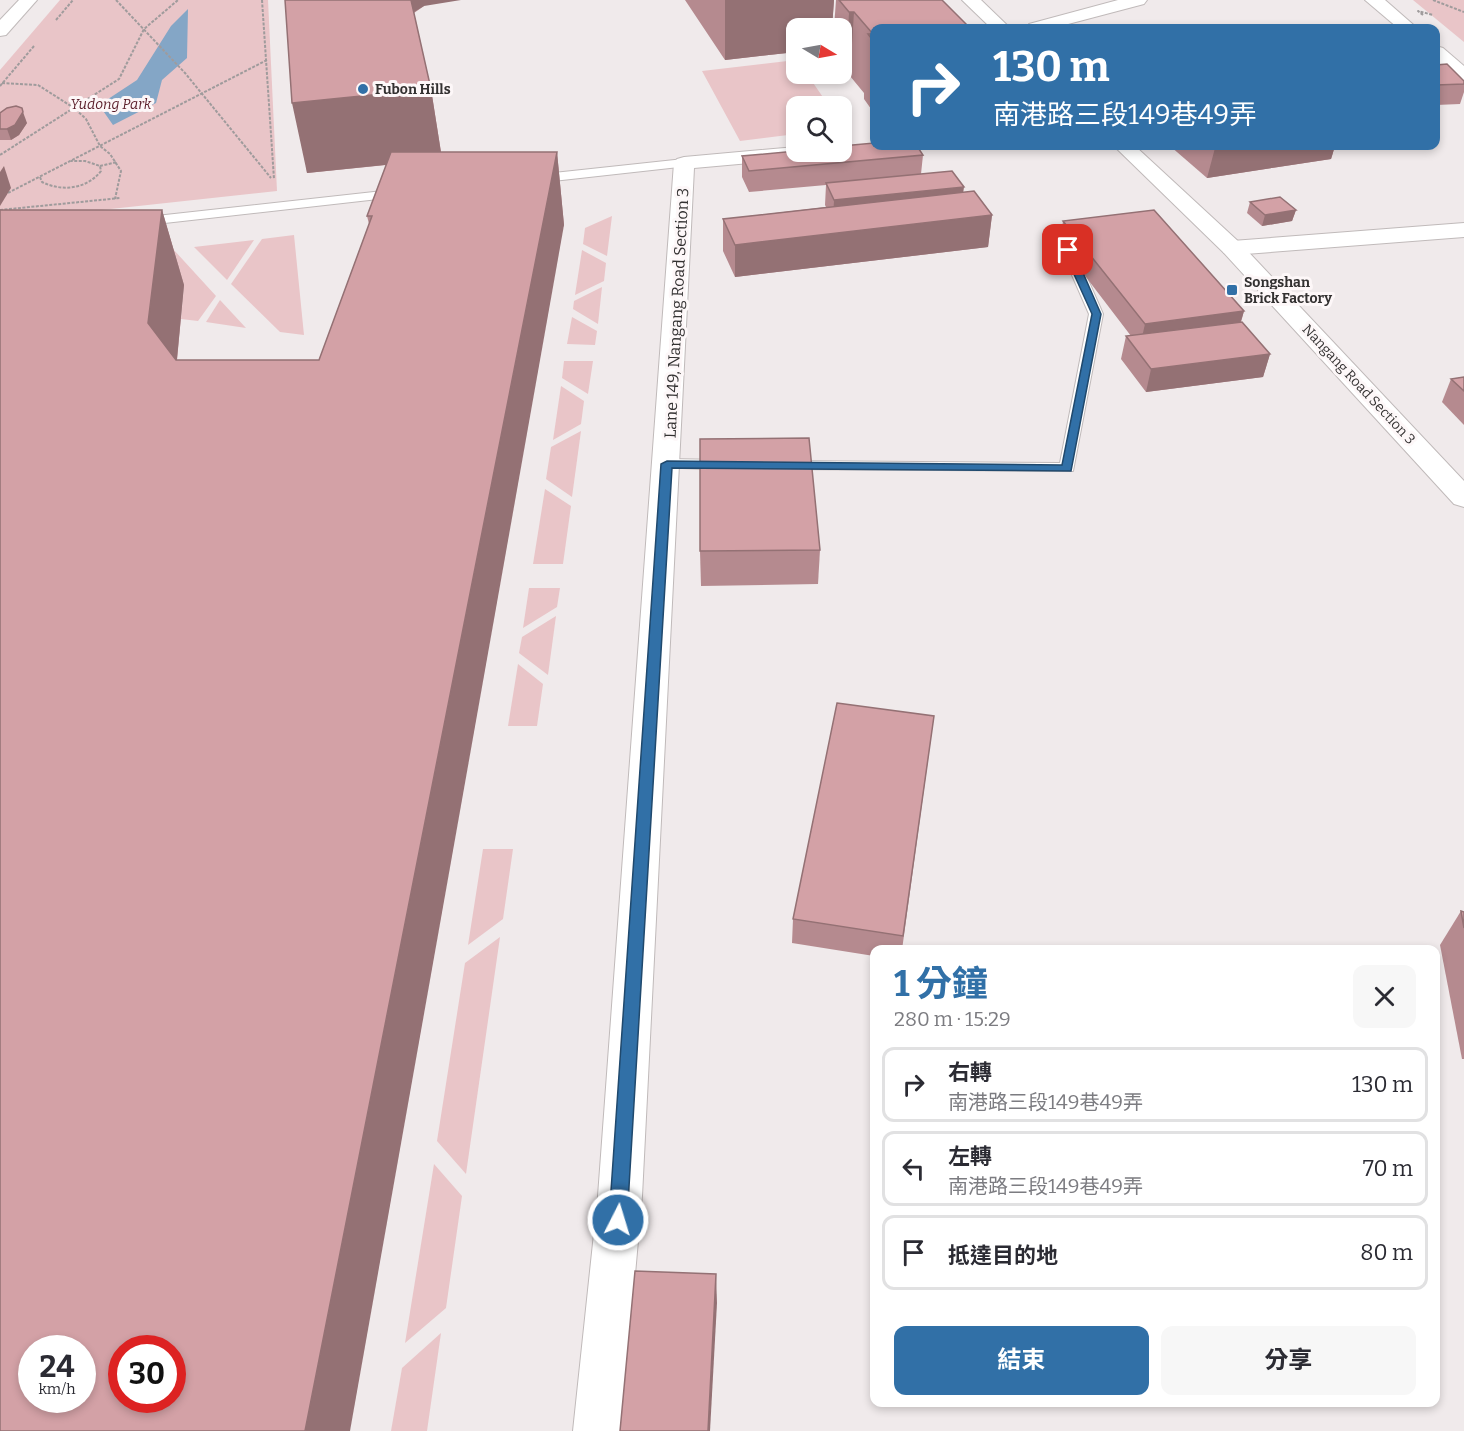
<!DOCTYPE html>
<html lang="zh-TW">
<meta charset="utf-8">
<style>
:root{--surface:#fff;--page:#f7f7f7;--text:#2b2b33;--muted:#7c7c81;--line:#e1e1e2;--accent:#3170a7}
body{margin:0;font-family:Bitter,"Noto Sans TC",serif;background:var(--page);color:var(--text);height:100vh;display:flex;flex-direction:column;font-size:22px;white-space:nowrap}
*{box-sizing:border-box;margin:0}
p{font-size:20px;color:var(--muted)}
.icon{flex:none;width:33px;height:33px;fill:none;stroke:currentColor;stroke-width:2;stroke-linecap:round;stroke-linejoin:round}
.map{position:relative;flex:1;overflow:hidden}
.panel{position:absolute;left:870px;top:945px;width:570px;height:462px;display:flex;flex-direction:column;background:var(--surface);border-radius:12px;box-shadow:0 3px 9px #0003}
.panel>*{flex:none}
.hud{position:absolute;left:870px;top:24px;width:570px;height:126px;border-radius:12px;box-shadow:0 3px 9px #0003;background:#3170a7;color:#fff;overflow:hidden}
.needle{width:39px;rotate:100deg}
.fabs{position:absolute;left:786px;top:18px;display:grid;gap:12px}
.fabs a{display:grid;place-items:center;width:66px;height:66px;border-radius:12px;background:var(--surface);box-shadow:0 3px 9px #0003;font-size:30px}
.speed{position:absolute;left:18px;top:1335px;display:flex;gap:12px;font-size:30px;font-weight:700;text-align:center}
.speed>*{display:grid;place-content:center;width:78px;height:78px;border-radius:50%;background:var(--surface);box-shadow:0 3px 9px #0003;line-height:1}
.speed small{font-size:15px;font-weight:400}
.speed .limit{border:9px solid #d22;background:#fff;color:#111}
.pin{position:absolute;display:grid;place-items:center;width:51px;height:51px;color:#fff;margin:-26px;border-radius:12px;box-shadow:0 3px 9px #0006}
.me{position:absolute;width:66px;margin:-33px;rotate:5deg;stroke-linejoin:round;filter:drop-shadow(0 0 4px #0008)}
.turn{display:flex;align-items:center;gap:21px;height:126px;padding:0 24px;font-size:27px}
.turn .icon{width:78px;height:78px;stroke-width:2.5}
.turn b{display:block;font-size:42px;line-height:51px}
.round{display:grid;place-items:center;flex:none;width:63px;height:63px;border-radius:12px;background:var(--page)}
.headline{display:flex;align-items:center;justify-content:space-between;height:102px;padding:0 24px}
h1{font-size:36px;font-weight:700;line-height:45px;color:var(--accent)}
.action{display:flex;gap:12px;margin-top:auto;padding:12px 24px}
.action a{flex:1;height:69px;border-radius:12px;background:var(--accent);color:#fff;font-size:24px;font-weight:700;line-height:69px;text-align:center}
.action a+a{background:var(--page);color:var(--text)}
ul{padding:0;list-style:none}
li{display:flex;align-items:center;gap:18px;height:75px;margin:0 12px 9px;padding:0 12px;border:3px solid var(--line);border-radius:12px}
li div{flex:1}
li b{display:block;font-size:22px}
li em{font-style:normal}
.map>svg:first-child{display:block}
</style>
<div class="map">
<svg width="1464" height="1431" viewBox="0 0 1464 1431">
<rect width="100%" height="100%" fill="#f0eaeb"/>
<g fill="#e9c5c8">
<polygon points="60,0 268,0 277,191 0,221 0,70"/>
<polygon points="1413,0 1464,0 1464,42"/>
<polygon points="796,60 796,74 807,74 829,106 796,106 796,134 740,141 702,71"/>
<polygon points="612,216 607,256 583,244 585,228"/>
<polygon points="294,235 304,335 280,332 231,284 262,239"/>
<polygon points="254,240 227,280 194,247"/>
<polygon points="173,249 216,296 198,321 181,319 184,285"/>
<polygon points="582,250 606,263 604,281 575,295"/>
<polygon points="602,287 598,324 573,309 574,301"/>
<polygon points="220,300 246,328 206,322"/>
<polygon points="572,317 597,331 595,345 567,344"/>
<polygon points="564,361 593,361 588,394 562,378"/>
<polygon points="561,386 584,401 581,424 553,440"/>
<polygon points="581,431 572,497 546,479 551,447"/>
<polygon points="545,489 571,506 563,564 533,564"/>
<polygon points="529,588 560,588 557,607 523,628"/>
<polygon points="556,616 548,675 519,653 522,637"/>
<polygon points="518,664 543,684 537,726 508,726"/>
<polygon points="483,849 513,849 503,919 468,945"/>
<polygon points="500,937 466,1174 437,1141 465,963"/>
<polygon points="434,1164 462,1196 446,1308 405,1343"/>
<polygon points="441,1333 427,1431 391,1431 402,1368"/>
</g>
<polygon fill="#84a6c6" points="188,9 187,58 162,80 156,103 113,125 99,105 137,80 171,26"/>
<g fill="none" stroke-linecap="round" stroke-linejoin="round">
<defs>
<g id="service">
<polygon points="684,159 688,160 690,163 688,166 535,183 529,179 535,175"/>
<polygon points="401,189 405,190 407,193 405,196 138,226 131,222 138,218"/>
<polygon points="1068,246 1075,250 1103,314 1073,471 781,469 779,466 781,463 787,461 1060,463 1089,314 1061,250"/>
<polygon points="667,459 725,460 733,465 725,470 661,467 659,464 661,461"/>
</g>
<g id="minor">
<polygon points="1118,0 1147,0 1144,4 1053,28 1026,28 1029,24"/>
<polygon points="1365,0 1385,0 1417,28 1398,28"/>
<polygon points="1436,46 1443,48 1464,66 1464,82 1457,80 1436,61"/>
<polygon points="796,147 796,152 816,152 813,156 806,158 694,168 642,1196 621,1431 573,1431 598,1196 674,163 677,159 684,157"/>
<polygon points="1464,223 1464,237 1232,255 1224,253 1221,248 1224,243 1232,241"/>
</g>
<polygon id="tertiary" points="19,0 37,0 6,35 0,36 0,20"/>
<g id="secondary">
<polygon points="962,0 981,0 1010,28 991,28"/>
<polygon points="1114,146 1135,146 1240,243 1464,481 1464,507 1454,504 1224,253"/>
</g>
</defs>
<use href="#service" stroke="#c0baba" stroke-width="2"/>
<use href="#minor" stroke="#c0baba" stroke-width="2"/>
<use href="#tertiary" stroke="#c0baba" stroke-width="2"/>
<use href="#secondary" stroke="#c0baba" stroke-width="2"/>
<g stroke="#9f9b9c" stroke-width="2" stroke-dasharray="3 1.5" stroke-linecap="butt">
<polyline points="116,0 185,73 271,178"/>
<polyline points="262,0 274,179"/>
<polyline points="1433,0 1464,12"/>
<polyline points="56,20 73,0"/>
<polyline points="2,83 38,85 74,108 86,119 100,146 110,154 121,171 115,199"/>
<polyline points="0,86 34,46"/>
<polyline points="0,155 119,79 144,29 178,0"/>
<polyline points="100,166 117,162"/>
<path d="M40,177L42,182C62,192 87,189 101,171L100,166L85,161H71"/>
<polyline points="0,197 267,60"/>
<polyline points="0,210 120,198"/>
</g>
<use href="#service" fill="#fff" fill-rule="evenodd"/>
<use href="#minor" fill="#fff" fill-rule="evenodd"/>
<use href="#tertiary" fill="#fff" fill-rule="evenodd"/>
<use href="#secondary" fill="#fff" fill-rule="evenodd"/>
<polyline stroke="#9f9b9c" stroke-width="2" stroke-dasharray="3 1.5" stroke-linecap="butt" points="1423,15 1418,11 1433,15"/>
</g>
<g fill="#b58a8f">
<polygon points="285,0 424,6 414,13 431,89 441,152 557,152 564,225 0,1431 162,210 184,285 177,360 319,360 369,224 367,216 386,165 307,173"/>
<polygon points="685,0 834,0 832,28 796,28 796,52 725,60"/>
<polygon points="836,0 942,0 874,28 874,113 864,99 864,93 850,76 846,76 842,71 842,28 834,28"/>
<polygon points="1436,65 1464,81 1464,92 1460,104 1436,105"/>
<polygon points="0,113 27,123 19,135 11,140 0,140"/>
<polygon points="1170,146 1335,146 1331,159 1207,178"/>
<polygon points="923,155 921,174 963,192 992,215 988,247 735,277 723,251 723,219 826,207 825,205 826,185 749,192 742,177 742,156"/>
<polygon points="1250,202 1296,210 1292,221 1262,226 1247,213"/>
<polygon points="1063,221 1244,311 1241,322 1270,354 1263,377 1146,392 1121,359 1126,336 1131,336 1060,243"/>
<polygon points="1464,377 1464,425 1442,402 1451,379"/>
<polygon points="820,550 818,584 701,586 700,551"/>
<polygon points="934,716 902,950 874,950 874,956 792,943 793,919"/>
<polygon points="1461,911 1464,912 1464,1059 1462,1059 1440,945"/>
</g>
<g fill="#947174">
<polygon points="408,0 461,0 424,6 414,12 411,19"/>
<polygon points="725,0 834,0 832,28 796,28 796,52 725,60"/>
<polygon points="849,12 854,12 850,76 846,76"/>
<polygon points="431,89 442,159 307,173 292,103"/>
<polygon points="23,112 27,123 19,135 11,140 7,129"/>
<polygon points="1229,146 1335,146 1331,159 1207,178 1215,148"/>
<polygon points="557,152 564,225 350,1431 305,1431"/>
<polygon points="4,166 11,188 0,206 0,172"/>
<polygon points="964,187 961,209 833,222 834,200"/>
<polygon points="162,210 184,285 173,400 148,323"/>
<polygon points="1296,210 1292,221 1262,226 1265,215"/>
<polygon points="992,215 988,247 735,277 735,245"/>
<polygon points="1244,311 1237,334 1140,346 1145,324"/>
<polygon points="1270,354 1263,377 1146,392 1151,369"/>
<polygon points="716,1274 717,1303 710,1431 708,1431"/>
</g>
<g fill="#d3a1a6" stroke="#947174" stroke-width="1.5" fill-rule="evenodd">
<polygon points="285,0 411,0 431,89 292,103"/>
<polygon points="839,0 942,0 970,28 874,28 874,42 868,34 873,34 854,12 849,12"/>
<polygon points="1447,64 1464,81 1464,84 1436,85 1436,65"/>
<polygon points="16,106 22,108 23,112 15,125 7,129 0,129 0,113 7,108"/>
<polygon points="874,143 874,146 917,146 923,155 749,171 742,156 796,151 796,152 842,152 842,146"/>
<polygon points="1212,146 1229,146 1215,148"/>
<path d="M391,152H557L305,1431H0V210H162L148,323L176,360H319L372,216H367ZM32,1348H82V1400H32ZM122,1348H172V1400H122Z"/>
<polygon points="952,171 964,187 834,200 826,183"/>
<polygon points="974,191 992,215 735,245 723,219"/>
<polygon points="1280,197 1296,210 1265,215 1250,202"/>
<polygon points="1154,210 1244,311 1145,324 1063,221"/>
<polygon points="1242,322 1270,354 1151,369 1126,336"/>
<polygon points="1464,377 1464,391 1451,379"/>
<polygon points="809,438 820,550 700,551 700,439"/>
<polygon points="837,703 934,716 903,936 793,919"/>
<polygon points="1461,911 1464,912 1464,928"/>
<polygon points="635,1271 716,1274 708,1431 620,1431"/>
</g>
<polygon fill="#3170a7" stroke="#20496d" stroke-width="1.5" points="1068,247 1073,250 1101,314 1071,471 672,468 627,1220 624,1226 618,1229 612,1226 609,1220 661,464 667,461 1062,465 1092,314 1063,250"/>
<g fill="#3170a7" stroke="#fdf7f8" stroke-width="2">
<circle cx="363" cy="89" r="6"/>
<rect x="1226" y="284" width="12" height="12" rx="3"/>
</g>
<g text-anchor="middle" stroke-width="6" stroke-linejoin="round" paint-order="stroke">
<g font-size="14" font-weight="bold" fill="#333131" stroke="#fdf7f8" text-anchor="start">
<text x="375" y="94">Fubon Hills</text>
<text x="1244" y="287">Songshan<tspan x="1244" dy="16">Brick Factory</tspan></text>
</g>
<g font-size="14" font-style="italic" fill="#5a1d29" stroke="#fdf7f8">
<text x="111" y="109">Yudong Park</text>
</g>
<g font-size="14" fill="#333131" stroke="#fdf7f8">
<text transform="translate(1359 384) rotate(47)" y="5">Nangang Road Section 3</text>
</g>
<g font-size="16" fill="#333131" stroke="#fdf7f8">
<text transform="translate(676 313) rotate(-87)" y="6">Lane 149, Nangang Road Section 3</text>
</g>
</g>
</svg>
<div class="fabs">
<a><svg class="needle" viewBox="-14 -14 28 28"><path d="M0-13l5 13h-10z" fill="#e53935"/><path d="M0 13l5-13h-10z" fill="#7c7c81"/></svg></a>
<a><svg class="icon" aria-label="search" viewBox="0 0 24 24"><circle cx="10" cy="10" r="6"/><path d="M15 15l6 6"/></svg></a>
</div>
<div class="speed"><div>24<small>km/h</small></div><div class="limit">30</div></div>
<div class="pin" style="left:1068px;top:250px;background:#d93025"><svg class="icon" aria-label="arrive" viewBox="0 0 24 24"><path d="M6 21V4h12l-3 4 3 4H6"/></svg></div>
<svg class="me" style="left:618px;top:1220px" viewBox="-20 -20 40 40"><circle r="17" fill="#3170a7" stroke="#fff" stroke-width="3"/><path d="M0-11L8 9 0 5-8 9z" fill="#fff"/></svg>
<div class="hud">
<div class="turn"><svg class="icon" aria-label="right" viewBox="0 0 24 24"><path d="M7 20v-9h11M14 6l5 5-5 5"/></svg><div><b>130 m</b>南港路三段149巷49弄</div></div>
</div>
<section class="panel">
<div class="headline"><div><h1>1 分鐘</h1><p>280 m · 15:29</p></div><a class="round"><svg class="icon" aria-label="close" viewBox="0 0 24 24"><path d="M6 6l12 12M18 6L6 18"/></svg></a></div>
<ul>
<li><svg class="icon" aria-label="right" viewBox="0 0 24 24"><path d="M7 20v-9h11M14 6l5 5-5 5"/></svg><div><b>右轉</b><p>南港路三段149巷49弄</p></div><em>130 m</em></li>
<li><svg class="icon" aria-label="left" viewBox="0 0 24 24"><path d="M17 20v-9H6M10 6l-5 5 5 5"/></svg><div><b>左轉</b><p>南港路三段149巷49弄</p></div><em>70 m</em></li>
<li><svg class="icon" aria-label="arrive" viewBox="0 0 24 24"><path d="M6 21V4h12l-3 4 3 4H6"/></svg><div><b>抵達目的地</b></div><em>80 m</em></li>
</ul>
<div class="action"><a>結束</a><a>分享</a></div>
</section>
</div>
